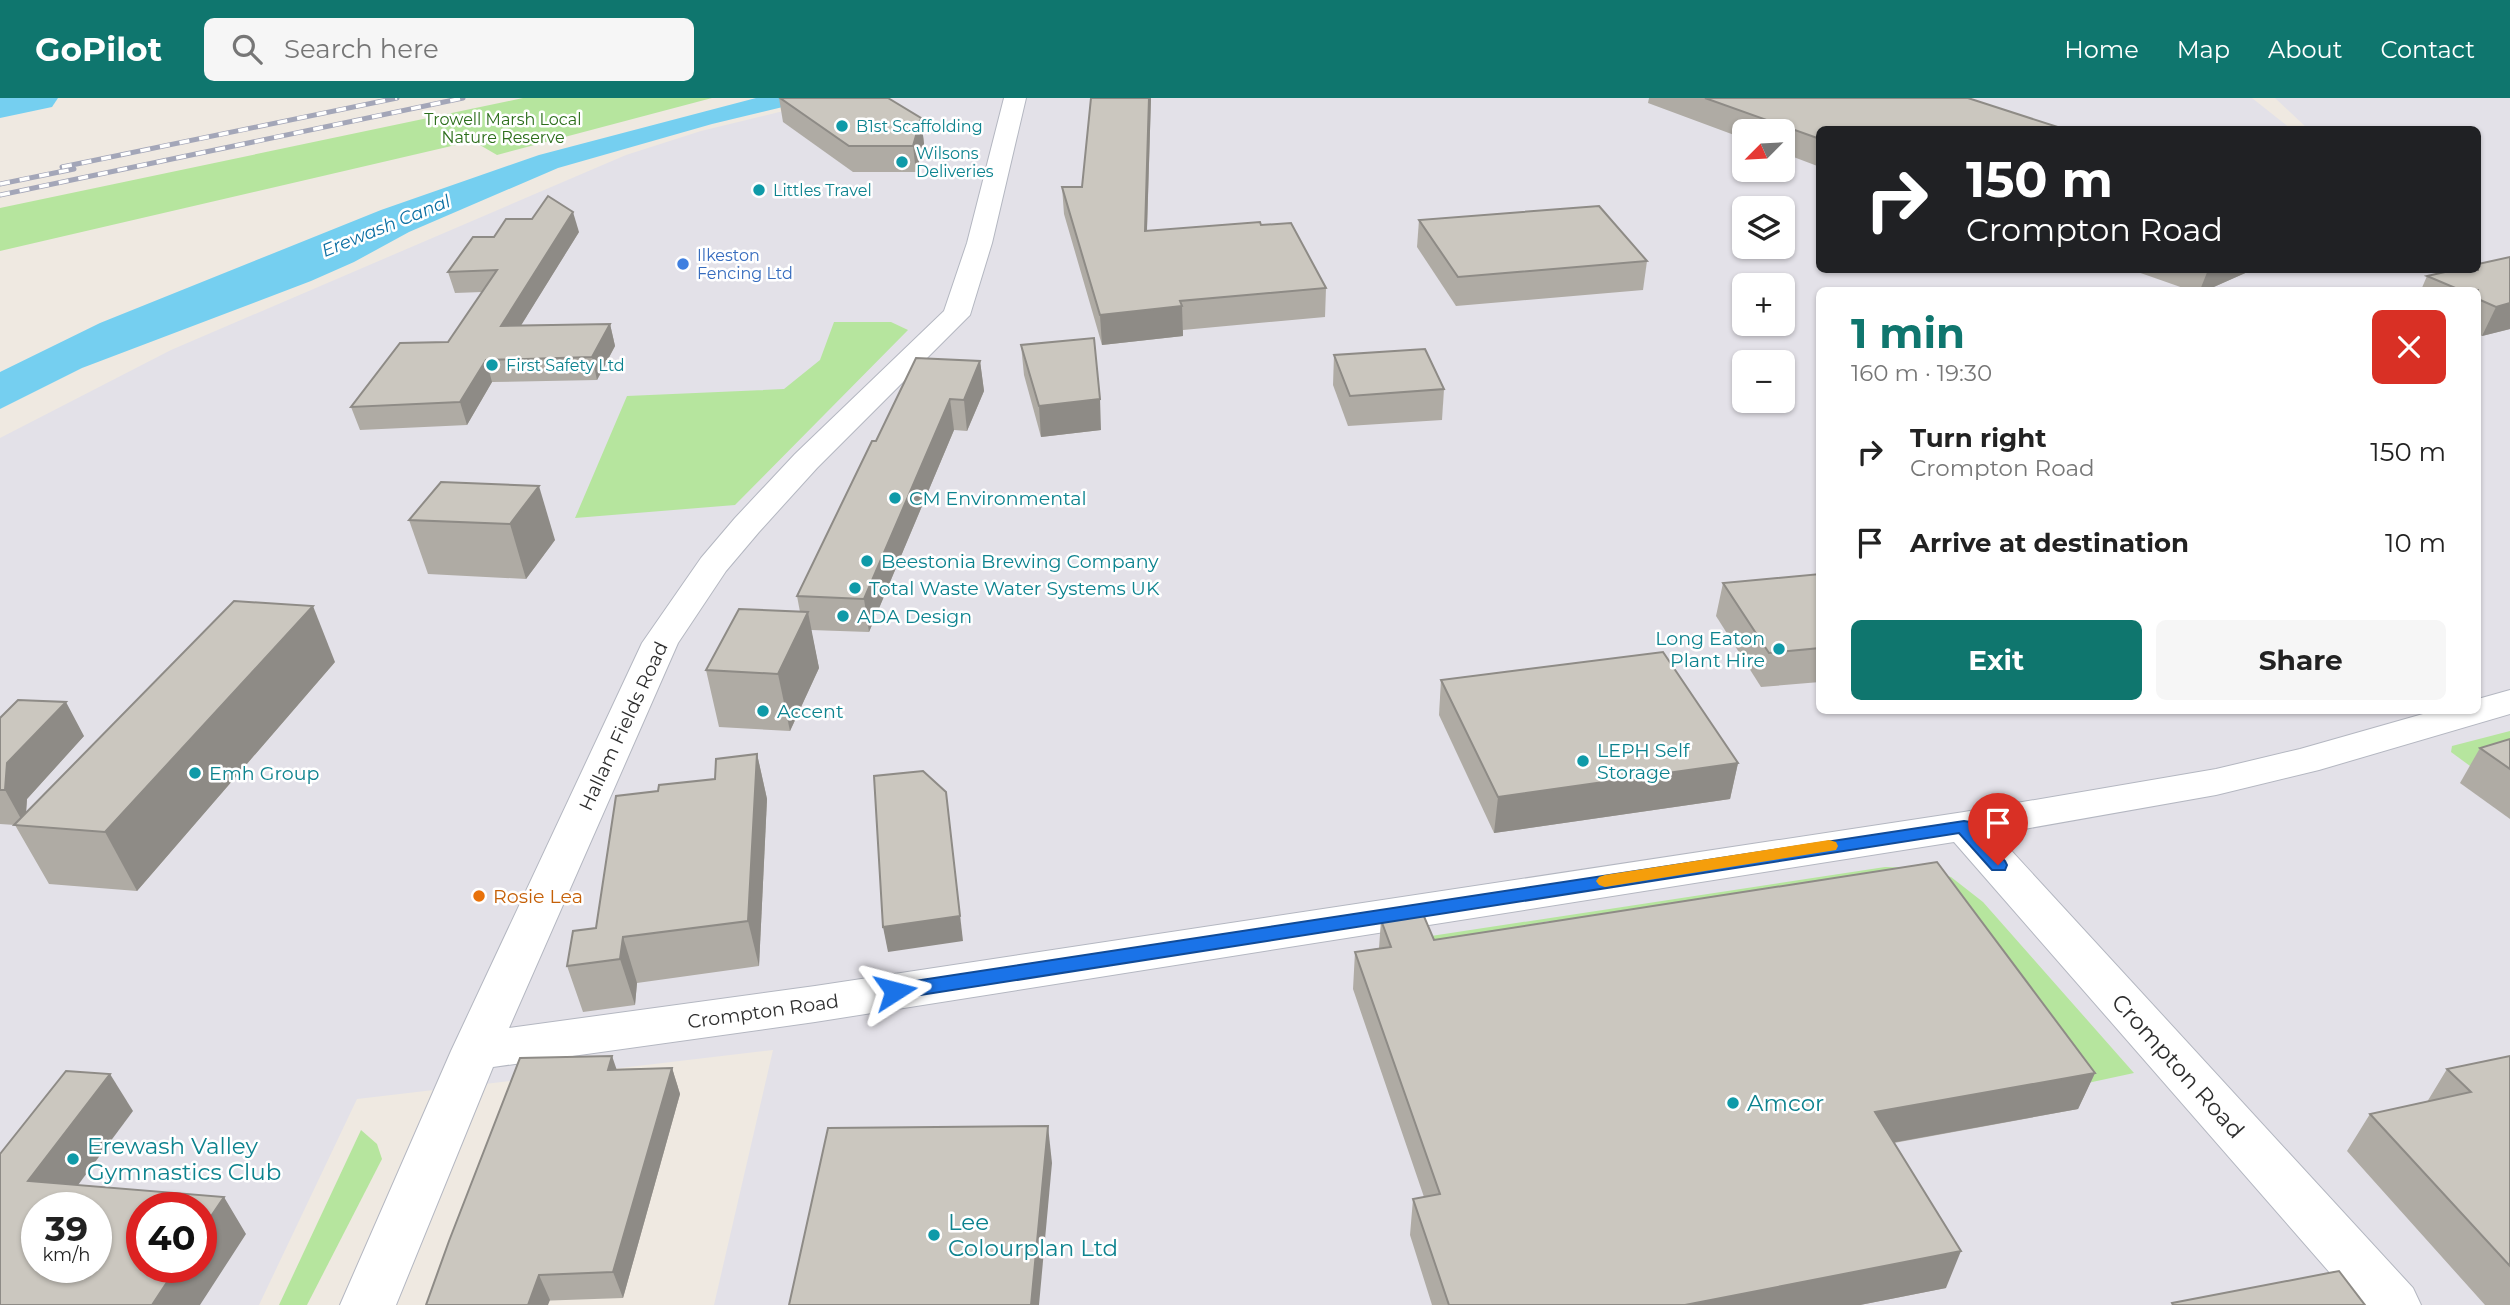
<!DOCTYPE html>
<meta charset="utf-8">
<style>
:root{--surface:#fff;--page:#f6f6f6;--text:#222;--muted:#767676;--accent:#0f766e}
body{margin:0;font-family:Montserrat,sans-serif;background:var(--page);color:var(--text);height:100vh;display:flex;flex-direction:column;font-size:26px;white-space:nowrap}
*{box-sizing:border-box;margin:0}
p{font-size:23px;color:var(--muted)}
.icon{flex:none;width:38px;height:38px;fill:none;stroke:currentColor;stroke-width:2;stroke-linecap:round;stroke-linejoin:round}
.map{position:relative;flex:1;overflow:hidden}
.side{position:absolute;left:1816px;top:189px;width:665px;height:427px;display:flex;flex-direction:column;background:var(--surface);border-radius:10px;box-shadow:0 2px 5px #0004}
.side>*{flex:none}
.banner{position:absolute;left:1816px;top:28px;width:665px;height:147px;border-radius:10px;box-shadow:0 2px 5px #0004;background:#202124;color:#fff;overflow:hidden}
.needle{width:46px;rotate:246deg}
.buttons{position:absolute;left:1732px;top:21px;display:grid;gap:14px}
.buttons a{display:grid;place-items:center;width:63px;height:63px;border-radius:10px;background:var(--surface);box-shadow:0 2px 5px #0004;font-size:35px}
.speed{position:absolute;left:21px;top:1094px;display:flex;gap:14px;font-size:35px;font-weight:700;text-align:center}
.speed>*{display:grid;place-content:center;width:91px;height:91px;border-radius:50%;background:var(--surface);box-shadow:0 2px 5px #0004;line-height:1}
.speed small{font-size:18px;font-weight:400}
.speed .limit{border:10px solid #d22;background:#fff;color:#111}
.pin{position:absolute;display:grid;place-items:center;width:60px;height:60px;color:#fff;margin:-72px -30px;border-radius:50% 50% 50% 0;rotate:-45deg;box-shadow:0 0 7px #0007}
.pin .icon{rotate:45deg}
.me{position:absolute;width:77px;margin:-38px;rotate:81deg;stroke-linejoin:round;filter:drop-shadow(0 0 5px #0008)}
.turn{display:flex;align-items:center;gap:24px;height:147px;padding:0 35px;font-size:32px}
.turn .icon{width:91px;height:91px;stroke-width:2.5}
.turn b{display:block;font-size:49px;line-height:60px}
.round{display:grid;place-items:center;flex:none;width:74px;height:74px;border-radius:10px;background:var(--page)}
.overview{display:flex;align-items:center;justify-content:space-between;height:119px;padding:0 35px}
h1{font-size:42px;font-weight:700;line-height:52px;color:var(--accent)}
.primary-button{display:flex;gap:14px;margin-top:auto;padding:14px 35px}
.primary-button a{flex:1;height:80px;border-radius:10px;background:var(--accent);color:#fff;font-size:28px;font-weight:700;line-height:80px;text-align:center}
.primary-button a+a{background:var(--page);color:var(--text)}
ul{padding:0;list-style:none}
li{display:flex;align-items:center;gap:21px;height:91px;padding:0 35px}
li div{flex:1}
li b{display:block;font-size:26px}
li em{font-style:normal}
header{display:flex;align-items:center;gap:42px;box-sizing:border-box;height:98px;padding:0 35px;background:var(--accent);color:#fff}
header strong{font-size:33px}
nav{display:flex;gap:38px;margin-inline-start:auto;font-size:24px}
.search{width:490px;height:63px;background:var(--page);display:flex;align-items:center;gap:18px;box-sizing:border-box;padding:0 24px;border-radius:10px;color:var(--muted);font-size:26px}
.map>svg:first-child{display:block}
</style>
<header>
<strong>GoPilot</strong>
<div class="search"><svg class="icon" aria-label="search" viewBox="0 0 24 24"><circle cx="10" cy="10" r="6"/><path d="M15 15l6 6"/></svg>Search here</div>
<nav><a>Home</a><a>Map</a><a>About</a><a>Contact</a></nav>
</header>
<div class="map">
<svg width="2510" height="1207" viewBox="0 0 2510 1207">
<rect width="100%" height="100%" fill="#efe9e1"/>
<path fill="#e3e1e8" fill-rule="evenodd" d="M837,0H2252L2291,31L1820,32V172H2478V32L2308,31L2275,0H2510V1207H714L773,952L357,1001L259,1207H0V340L171,252L626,57L701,33ZM1745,33H1783V72H1745ZM1745,110H1783V149H1745ZM1745,187H1783V226H1745ZM1820,192H2478V612H1820ZM1745,264H1783V303H1745ZM37,1110H96V1169H37ZM142,1110H201V1169H142Z"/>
<g fill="#b6e59e">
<polygon points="523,0 712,0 497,57 473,43 0,153 0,110"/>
<polygon points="834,224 891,224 908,232 735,407 575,420 627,298 784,291 820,262"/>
<polygon points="2510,633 2510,668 2481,676 2451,654 2452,648"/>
<polygon points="1885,769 1924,770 1951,779 1983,804 2134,975 2069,989 1560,842 1549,823 1525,828 1534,846 1490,856 1418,840"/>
<polygon points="361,1032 377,1046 382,1061 307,1207 279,1207"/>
</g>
<polygon fill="#75cff0" points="756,0 820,0 712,26 558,70 409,134 354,164 311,183 82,270 0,311 0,274 100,225 381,112 539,57"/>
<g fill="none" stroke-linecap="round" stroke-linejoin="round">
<polygon fill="#75cff0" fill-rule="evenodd" points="0,0 58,0 52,9 0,20"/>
<defs>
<polygon id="minor" points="1004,0 1026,0 992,145 970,217 817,370 759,434 726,473 678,545 509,930 815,888 1964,714 2216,671 2300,651 2437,612 2478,612 2478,601 2510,592 2510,616 2319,672 2216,697 1996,736 2413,1190 2421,1207 2358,1207 1954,744 815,924 493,969 396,1207 340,1207 451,953 642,545 701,460 735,420 795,356 944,213 967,145"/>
</defs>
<use href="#minor" stroke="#b4b7c1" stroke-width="2"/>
<use href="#minor" fill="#fff" fill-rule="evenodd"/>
<defs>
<g id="rail">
<polyline points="62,69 397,0"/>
<polyline points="0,86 74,71"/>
<polyline points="0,97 463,0"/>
</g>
</defs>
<use href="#rail" stroke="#a3a6b8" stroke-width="5"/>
<use href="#rail" stroke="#fff" stroke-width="3.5" stroke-dasharray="10" stroke-linecap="butt"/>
</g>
<g fill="#afaba4">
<polygon points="779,0 921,20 924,46 916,74 853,74 783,24"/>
<polygon points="1091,0 1151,0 1147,133 1261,127 1326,190 1325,219 1183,232 1183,238 1102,247 1064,116 1062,89 1082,89"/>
<polygon points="1649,0 1968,0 1820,32 1820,69 1783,55 1783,33 1745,33 1745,41 1648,5"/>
<polygon points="1419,122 1647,163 1643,192 1456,208 1417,149"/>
<polygon points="579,134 521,227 610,226 615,248 597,282 492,284 467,327 360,332 351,309 448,244 482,194 455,195 448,174"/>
<polygon points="2510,159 2510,231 2482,238 2478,236 2478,192 2421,192 2427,178"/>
<polygon points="2132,172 2252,172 2207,192 2189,192"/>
<polygon points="1021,247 1101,332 1041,339 1024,277"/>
<polygon points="1334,257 1444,291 1442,322 1348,328 1333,287"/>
<polygon points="980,263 984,293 967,333 954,332 869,534 811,532 819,570 790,633 719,629 706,572 800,514 797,498"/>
<polygon points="441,384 555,442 526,481 428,476 409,422"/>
<polygon points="1820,476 1820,584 1761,589 1716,518 1723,485"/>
<polygon points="335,564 137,793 49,786 15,727 0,726 0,620 84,638 27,701 26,715"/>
<polygon points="1441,582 1738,665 1730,701 1494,735 1439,617"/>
<polygon points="2510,641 2510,721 2460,685 2480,650"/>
<polygon points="757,656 767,701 759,868 637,885 635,907 583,914 567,868 596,830 658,693 715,681"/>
<polygon points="1381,822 1434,842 2095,975 2078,1011 1894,1045 1946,1190 1860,1207 1432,1207 1410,1137 1413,1101 1424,1099 1353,891 1355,854 1379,850"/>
<polygon points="2510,958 2510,1207 2485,1207 2347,1053 2370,1016 2427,1004 2447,971"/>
<polygon points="672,970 680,996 623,1200 426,1207 617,971"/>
</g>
<g fill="#8e8b86">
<polygon points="1149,0 1151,0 1146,161 1145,133"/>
<polygon points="921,20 924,46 916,74 913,48"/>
<polygon points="573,114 579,134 507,250 501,228"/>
<polygon points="2208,172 2252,172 2207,192 2200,192"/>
<polygon points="2510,205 2510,231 2482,238 2496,209"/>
<polygon points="1182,208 1183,238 1102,247 1100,217"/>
<polygon points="610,226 615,248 597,282 592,259"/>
<polygon points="486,262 492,284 467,327 460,304"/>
<polygon points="980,263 984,293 967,333 964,302"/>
<polygon points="950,301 954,332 869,534 864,501"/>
<polygon points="1100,301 1101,332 1041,339 1039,308"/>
<polygon points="539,388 555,442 526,481 510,426"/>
<polygon points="313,508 335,564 137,793 105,734"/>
<polygon points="808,514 819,570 790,633 778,576"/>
<polygon points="66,604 84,638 27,701 25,728 5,692 7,665"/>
<polygon points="757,656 767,701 759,868 748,823"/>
<polygon points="1738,665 1730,701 1494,735 1498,699"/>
<polygon points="946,694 963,843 888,854 883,829"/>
<polygon points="623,839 637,885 635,907 620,861"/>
<polygon points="612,958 621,984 608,972"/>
<polygon points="672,970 680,996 623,1200 613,1174"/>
<polygon points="2095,975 2078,1011 1863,1050 1875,1014"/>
<polygon points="110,976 133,1013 61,1110 28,1083"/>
<polygon points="1048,1028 1052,1065 1039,1207 1031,1207"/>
<polygon points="224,1099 246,1136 200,1207 152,1207 177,1169 201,1169 201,1133"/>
<polygon points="1961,1153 1946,1190 1860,1207 1685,1207"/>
<polygon points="539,1177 550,1202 548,1207 528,1207"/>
</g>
<g fill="#cbc7bf" stroke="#8e8b86" stroke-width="2" fill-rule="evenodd">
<polygon points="780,0 888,0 921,20 913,48 849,48"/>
<polygon points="1091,0 1149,0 1145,133 1260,124 1261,127 1291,125 1326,190 1180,203 1182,208 1100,217 1062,89 1082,89"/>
<polygon points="1705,0 1968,0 2067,32 1820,32 1820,41"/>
<polygon points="548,98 573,114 501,228 610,226 592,259 486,262 460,304 351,309 400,245 448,244 497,172 448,174 473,139 494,139 506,121 532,121"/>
<polygon points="1599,108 1647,163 1458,179 1419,122"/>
<polygon points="2510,159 2510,205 2496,209 2478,201 2478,192 2460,192 2427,178 2454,172 2478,172 2478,166"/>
<polygon points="1094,240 1100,301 1039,308 1021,247"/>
<polygon points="1425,251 1444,291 1350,298 1334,257"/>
<polygon points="916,260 980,263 964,302 950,301 864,501 797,498 872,343 876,343"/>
<polygon points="441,384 539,388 510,426 409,422"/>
<polygon points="1820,476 1820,550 1769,555 1723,485"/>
<polygon points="234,503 313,508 105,734 14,727"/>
<polygon points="739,511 808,514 778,576 706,572"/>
<polygon points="1663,554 1738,665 1498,699 1441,582"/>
<polygon points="18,602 66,604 7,665 5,692 0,692 0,620"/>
<polygon points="2510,641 2510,671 2480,650"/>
<polygon points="757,656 748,823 623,839 620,861 567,868 573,833 596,830 616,698 658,693 659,687 715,681 716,661"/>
<polygon points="923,673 946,694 960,818 883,829 874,678"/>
<polygon points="1937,764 2095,975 1875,1014 1961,1153 1685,1207 1449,1207 1413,1101 1440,1096 1355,854 1391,849 1381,822 1423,816 1434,842"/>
<polygon points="612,958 608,972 672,970 613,1174 539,1177 528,1207 426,1207 449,1143 520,960"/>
<polygon points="2510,958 2510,1168 2370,1016 2471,994 2447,971"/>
<path d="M66,973L110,976L28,1083L224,1099L201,1133V1110H142V1169H177L152,1207H0V1056ZM37,1110H96V1169H37Z"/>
<polygon points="1048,1028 1031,1207 789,1207 828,1030"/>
<polygon points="2339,1173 2365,1207 2173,1207 2172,1205"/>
</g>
<polygon fill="#1a73e8" stroke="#114b97" stroke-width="2" points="1964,723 1970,724 2005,763 2007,767 2005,772 1992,772 1959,735 895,901 888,898 885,893 888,888 895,886"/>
<polygon fill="#f59e0b" points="1829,742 1836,744 1838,748 1836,752 1605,789 1599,787 1596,783 1599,779 1605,777"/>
<g fill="#0f9aa8" stroke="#fff" stroke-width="2.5">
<circle cx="842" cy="28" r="7"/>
<circle cx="902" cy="64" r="7"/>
<circle cx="759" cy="92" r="7"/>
<circle cx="492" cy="267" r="7"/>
<circle cx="895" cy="400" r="7"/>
<circle cx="867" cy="463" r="7"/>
<circle cx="855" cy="490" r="7"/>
<circle cx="843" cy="518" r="7"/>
<circle cx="1779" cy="551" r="7"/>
<circle cx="763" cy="613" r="7"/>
<circle cx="1583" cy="663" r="7"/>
<circle cx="195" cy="675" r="7"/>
<circle cx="1733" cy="1005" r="7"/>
<circle cx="73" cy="1061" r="7"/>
<circle cx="934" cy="1137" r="7"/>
</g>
<circle fill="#3f7fe0" stroke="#fff" stroke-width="2.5" cx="683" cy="166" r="7"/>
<circle fill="#e8710a" stroke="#fff" stroke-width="2.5" cx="479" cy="798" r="7"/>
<g text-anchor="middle" stroke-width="5" stroke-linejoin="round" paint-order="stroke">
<g font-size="16" fill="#2c6e1b" stroke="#fff">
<text x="503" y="27">Trowell Marsh Local<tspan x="503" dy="18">Nature Reserve</tspan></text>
</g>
<g font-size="16" fill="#0d838f" stroke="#fff" text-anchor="start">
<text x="856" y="34">B1st Scaffolding</text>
<text x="916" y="61">Wilsons<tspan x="916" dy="18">Deliveries</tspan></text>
<text x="773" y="98">Littles Travel</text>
<text x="506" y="273">First Safety Ltd</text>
</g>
<g font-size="16" fill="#366cbe" stroke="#fff" text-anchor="start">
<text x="697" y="163">Ilkeston<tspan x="697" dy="18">Fencing Ltd</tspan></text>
</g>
<g font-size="18" font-style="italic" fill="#0d6fa3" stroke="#fff">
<text transform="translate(386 128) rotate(-22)" y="6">Erewash Canal</text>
</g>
<g font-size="19" fill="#0d838f" stroke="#fff" text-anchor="start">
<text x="909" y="407">CM Environmental</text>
<text x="881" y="470">Beestonia Brewing Company</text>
<text x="869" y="497">Total Waste Water Systems UK</text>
<text x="857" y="525">ADA Design</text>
<text x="1765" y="547" text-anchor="end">Long Eaton<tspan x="1765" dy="22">Plant Hire</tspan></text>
<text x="777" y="620">Accent</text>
<text x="1597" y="659">LEPH Self<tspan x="1597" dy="22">Storage</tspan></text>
<text x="209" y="682">Emh Group</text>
</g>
<g font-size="19" fill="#2e2e2e" stroke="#fff">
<text transform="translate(623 628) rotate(-65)" y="7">Hallam Fields Road</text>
<text transform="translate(763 913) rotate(-8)" y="7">Crompton Road</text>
</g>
<g font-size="19" fill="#c56008" stroke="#fff" text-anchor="start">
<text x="493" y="805">Rosie Lea</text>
</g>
<g font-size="23" fill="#2e2e2e" stroke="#fff">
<text transform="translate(2178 968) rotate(48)" y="8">Crompton Road</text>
</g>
<g font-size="23" fill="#0d838f" stroke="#fff" text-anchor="start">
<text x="1747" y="1013">Amcor</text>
<text x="87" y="1056">Erewash Valley<tspan x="87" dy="26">Gymnastics Club</tspan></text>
<text x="948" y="1132">Lee<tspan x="948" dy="26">Colourplan Ltd</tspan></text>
</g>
</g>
</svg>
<div class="buttons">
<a><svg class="needle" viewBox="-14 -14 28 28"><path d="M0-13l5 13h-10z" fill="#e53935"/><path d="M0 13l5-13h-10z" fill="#767676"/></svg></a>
<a><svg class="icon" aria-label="layers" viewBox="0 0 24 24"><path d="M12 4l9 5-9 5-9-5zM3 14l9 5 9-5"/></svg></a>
<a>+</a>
<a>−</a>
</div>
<div class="speed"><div>39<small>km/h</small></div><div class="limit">40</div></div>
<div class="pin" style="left:1998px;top:767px;background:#d93025"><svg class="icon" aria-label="arrive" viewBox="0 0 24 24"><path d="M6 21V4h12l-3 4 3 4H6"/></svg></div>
<svg class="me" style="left:895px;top:893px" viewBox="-20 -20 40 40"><path d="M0-17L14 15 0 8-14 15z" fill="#1a73e8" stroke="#fff" stroke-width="4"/></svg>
<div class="banner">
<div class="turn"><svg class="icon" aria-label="right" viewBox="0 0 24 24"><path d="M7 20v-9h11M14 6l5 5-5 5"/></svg><div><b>150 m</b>Crompton Road</div></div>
</div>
<section class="side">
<div class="overview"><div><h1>1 min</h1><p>160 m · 19:30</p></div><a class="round" style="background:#d93025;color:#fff"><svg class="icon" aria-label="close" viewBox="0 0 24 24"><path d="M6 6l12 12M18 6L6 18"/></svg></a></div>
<ul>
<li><svg class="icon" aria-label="right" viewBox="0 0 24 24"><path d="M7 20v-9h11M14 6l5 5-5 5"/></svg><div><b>Turn right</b><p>Crompton Road</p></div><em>150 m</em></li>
<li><svg class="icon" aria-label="arrive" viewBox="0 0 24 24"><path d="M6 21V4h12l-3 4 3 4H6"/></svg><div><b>Arrive at destination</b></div><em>10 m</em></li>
</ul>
<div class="primary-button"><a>Exit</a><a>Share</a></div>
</section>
</div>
